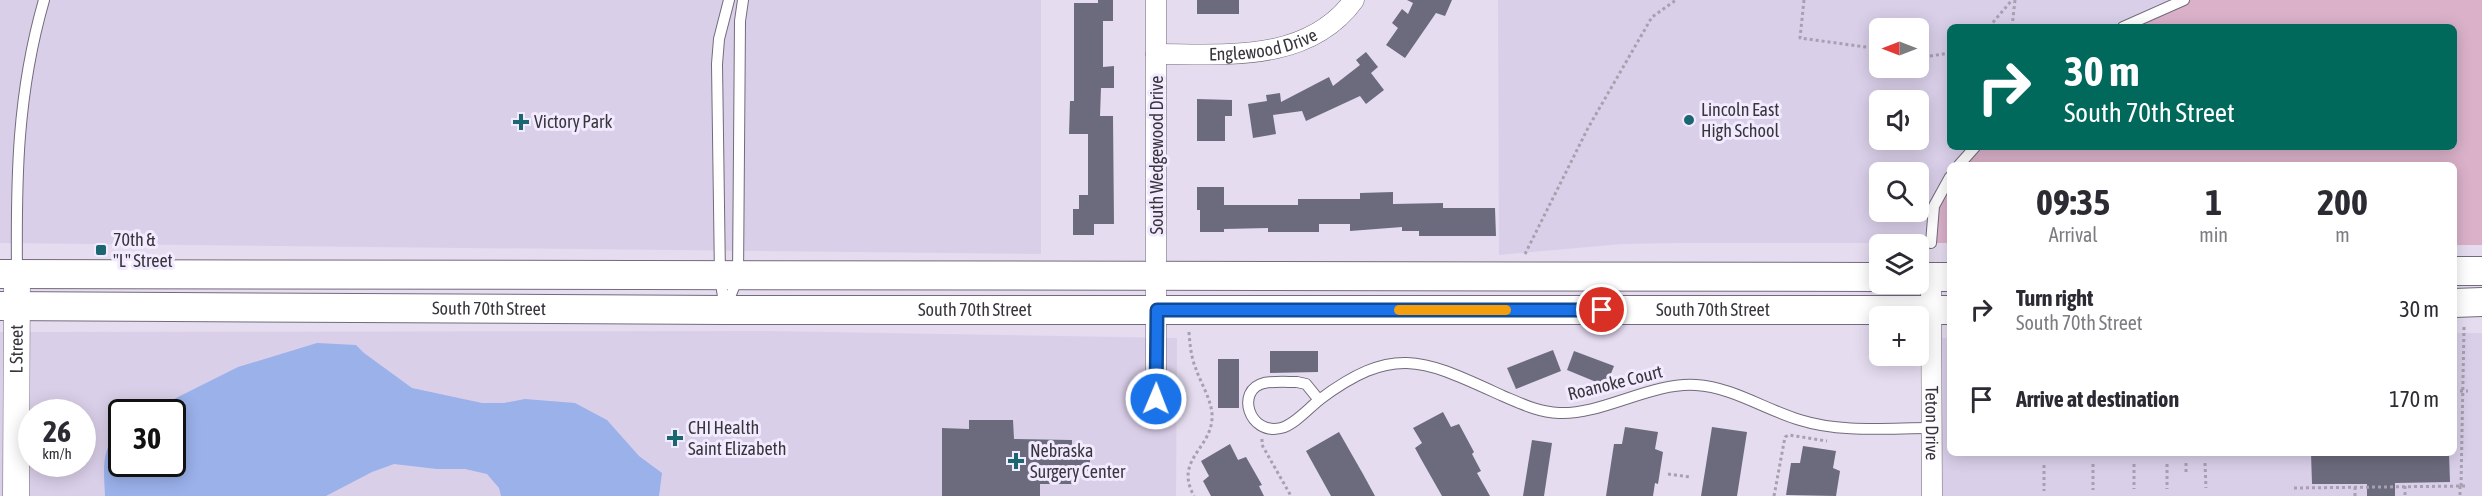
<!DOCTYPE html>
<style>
:root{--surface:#fff;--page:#f7f7f7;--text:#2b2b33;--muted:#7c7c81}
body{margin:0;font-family:"Asap Condensed",sans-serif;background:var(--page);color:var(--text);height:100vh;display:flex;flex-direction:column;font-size:22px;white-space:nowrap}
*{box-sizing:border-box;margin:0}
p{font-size:20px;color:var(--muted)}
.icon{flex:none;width:33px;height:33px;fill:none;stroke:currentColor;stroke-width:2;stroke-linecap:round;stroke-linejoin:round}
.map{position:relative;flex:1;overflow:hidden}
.panel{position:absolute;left:1947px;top:162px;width:510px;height:294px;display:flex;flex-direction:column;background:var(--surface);border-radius:9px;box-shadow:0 3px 15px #0003}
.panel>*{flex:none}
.top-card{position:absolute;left:1947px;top:24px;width:510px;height:126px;border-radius:9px;box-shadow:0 3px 15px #0003;background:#00695c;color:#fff;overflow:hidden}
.needle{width:39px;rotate:270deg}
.tools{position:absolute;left:1869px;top:18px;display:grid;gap:12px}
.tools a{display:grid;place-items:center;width:60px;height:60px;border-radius:9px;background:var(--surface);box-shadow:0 3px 15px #0003;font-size:30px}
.speed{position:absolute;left:18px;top:399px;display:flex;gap:12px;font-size:30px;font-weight:700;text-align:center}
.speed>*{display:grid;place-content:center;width:78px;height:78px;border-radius:50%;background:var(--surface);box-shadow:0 3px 15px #0003;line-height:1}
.speed small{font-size:15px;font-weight:400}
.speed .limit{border:3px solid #111;border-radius:9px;background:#fff;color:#111}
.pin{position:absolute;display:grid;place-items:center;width:51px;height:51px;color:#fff;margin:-26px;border:3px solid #fff;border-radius:50%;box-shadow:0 2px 6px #0007}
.me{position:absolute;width:66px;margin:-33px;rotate:1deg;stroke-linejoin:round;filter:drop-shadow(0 0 4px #0008)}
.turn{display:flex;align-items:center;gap:21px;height:126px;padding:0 18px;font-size:27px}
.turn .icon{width:78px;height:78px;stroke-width:2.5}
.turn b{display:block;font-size:42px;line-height:51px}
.eta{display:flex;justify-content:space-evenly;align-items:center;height:102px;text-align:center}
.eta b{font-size:36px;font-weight:700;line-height:42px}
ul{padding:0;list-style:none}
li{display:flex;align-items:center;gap:18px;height:90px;padding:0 18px}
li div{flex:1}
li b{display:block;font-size:22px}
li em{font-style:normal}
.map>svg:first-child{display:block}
</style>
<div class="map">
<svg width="2482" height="496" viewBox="0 0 2482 496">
<rect width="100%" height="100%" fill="#e5dcf0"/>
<g fill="#dacfe9" fill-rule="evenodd">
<polygon points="0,0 1041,0 1041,254 0,243"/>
<path d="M1498,0H2184L2123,27H1950V147H1975L1959,165H1950V177L1931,243H1677L1622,244L1499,255ZM1880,28H1918V68H1880ZM1880,100H1918V140H1880ZM1880,172H1918V212H1880Z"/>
<path d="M772,331L1177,338L1176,496H0V332ZM32,412H82V464H32ZM122,412H172V464H122Z"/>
<polygon points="2454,333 2482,333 2482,496 1932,496 1931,338 1950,338 1950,453 2454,453"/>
</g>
<g fill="#dab1c9">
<polygon points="2184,0 2482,0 2482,245 2454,245 2454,165 1959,165 1975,147 2454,147 2454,27 2123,27"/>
<polygon points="1950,177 1950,243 1931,243 1931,222"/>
</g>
<path fill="#9ab1ea" d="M317,343L356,345L364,353L412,388L482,403H504L525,399L575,403L607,420L639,456L662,473L659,496H501L499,488L487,474L465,469H437L394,464L372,472L326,496H105C104,470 100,448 121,429L122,464H172V412H148L238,367Z"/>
<g fill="#6c6b7e">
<polygon points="1098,0 1113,0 1113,21 1103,21 1103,67 1114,66 1114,88 1101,88 1100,116 1113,116 1114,224 1094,224 1094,235 1073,235 1073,209 1079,209 1079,195 1088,195 1088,134 1069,134 1070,101 1074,101 1074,3 1098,3"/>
<rect x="1197" y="0" width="42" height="14"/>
<polygon points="1407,0 1452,0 1445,16 1436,13 1405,58 1386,45 1398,28 1392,23 1402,9 1408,14 1413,3"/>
<polygon points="1366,52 1378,67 1371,73 1384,90 1366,104 1360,96 1306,121 1302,111 1273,115 1276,134 1253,138 1248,104 1267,101 1266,95 1280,93 1281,102 1329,77 1333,86 1360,65 1356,60"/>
<polygon points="1197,99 1232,100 1232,116 1225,116 1225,141 1197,141"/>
<polygon points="1197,187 1224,187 1224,205 1298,205 1298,199 1360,199 1360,193 1393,192 1393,204 1443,203 1443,208 1495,208 1496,236 1419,236 1419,231 1402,231 1402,227 1350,231 1350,224 1319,224 1319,232 1268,232 1268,228 1224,229 1224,232 1200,232 1200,210 1197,210"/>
<polygon points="1553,350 1561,371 1516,389 1507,368"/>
<polygon points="1270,351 1318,351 1318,372 1270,373"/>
<polygon points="1574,351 1614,366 1606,386 1567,370"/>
<rect x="1218" y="359" width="21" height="49"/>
<polygon points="1443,412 1451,427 1459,424 1474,452 1472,454 1481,471 1477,473 1490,496 1442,496 1421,459 1415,448 1422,443 1413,428"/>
<polygon points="969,420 1013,420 1014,439 1072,440 1072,451 1090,451 1090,471 1073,471 1073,484 1040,484 1040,496 942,496 942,428 969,429"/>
<polygon points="1625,427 1658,432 1655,449 1663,452 1658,484 1655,483 1653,496 1606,496 1614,444 1622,444"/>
<polygon points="1712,427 1747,432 1737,496 1701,496"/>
<polygon points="1339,432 1363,474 1375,496 1331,496 1306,451"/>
<polygon points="1532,440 1552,443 1544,496 1523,496"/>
<polygon points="1230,444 1238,460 1246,457 1262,485 1259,486 1264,496 1211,496 1203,481 1209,476 1201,461"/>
<polygon points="1803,446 1836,451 1833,468 1840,471 1836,496 1786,495 1791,463 1800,463"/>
<polygon points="2311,453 2449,453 2450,482 2395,483 2395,496 2367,496 2367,484 2312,484"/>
</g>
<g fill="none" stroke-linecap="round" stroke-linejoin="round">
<defs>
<g id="service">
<polyline points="2123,27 2184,0"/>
<polyline points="1959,165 1975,147"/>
<polyline points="1931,243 1934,206 1950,177"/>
<path d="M17,274C16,177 17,94 44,0"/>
<polyline points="726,307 738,277 740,21 743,0"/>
<polyline points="725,310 720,277 717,64 719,39 729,0"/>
<path d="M1297,382L1306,384L1319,400C1309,408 1294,425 1281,428C1249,436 1235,390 1264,383C1274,381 1287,382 1297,382Z"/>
<path d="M1319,400C1395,343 1424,360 1503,396C1522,404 1538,412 1559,413C1602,415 1651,382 1696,385C1732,387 1766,410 1800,420C1841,433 1888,428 1931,428"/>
</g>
<g id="minor">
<path id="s1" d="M1156,54C1226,54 1308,63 1354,0"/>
<path id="s2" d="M1931,277L1932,496"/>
<polyline points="1156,412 1156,0"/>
</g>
<g id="tertiary">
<path id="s3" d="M16,496L17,274"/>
</g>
<g id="secondary">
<polyline points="2454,271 2482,271"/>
<polyline points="0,274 1880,277"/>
<polyline points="1918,277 1950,277"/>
<polyline points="2454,303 2482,302"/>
<path id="s4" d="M0,306L725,310H1950"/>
</g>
</defs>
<use href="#service" stroke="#736b7c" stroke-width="12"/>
<use href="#minor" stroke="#736b7c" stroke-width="21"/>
<use href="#tertiary" stroke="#736b7c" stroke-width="27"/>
<use href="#secondary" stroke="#736b7c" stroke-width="30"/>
<g stroke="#a7a0af" stroke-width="3" stroke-dasharray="3 3" stroke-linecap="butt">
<polyline points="1804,0 1800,38 1880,49"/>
<polyline points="1989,27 2012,0"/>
<polyline points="2012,27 2015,0"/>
<polyline points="1918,55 1930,56 1950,53"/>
<polyline points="1525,254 1588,128 1652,17 1676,0"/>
<path d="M1189,332C1190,345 1191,357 1196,369C1201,384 1213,402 1212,418C1211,449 1174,460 1194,496"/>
<polyline points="2454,391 2468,391"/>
<polyline points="1262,439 1262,445 1291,496"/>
<polyline points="2114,453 2114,455"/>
<polyline points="2186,463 2186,474"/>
<polyline points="2205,463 2206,488"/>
<polyline points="2093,464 2093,490"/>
<polyline points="2134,464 2134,489"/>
<polyline points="2167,464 2167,489"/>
<polyline points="2044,465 2044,491"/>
<polyline points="1668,474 1690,477"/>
<polyline points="2405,486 2405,496"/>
<polyline points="2460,486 2460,496"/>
<polyline points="2461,486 2464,327"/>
<polyline points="2355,487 2355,496"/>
<polyline points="2294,488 2466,486"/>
<polyline points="1774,496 1785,437 1789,435 1827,441"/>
</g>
<use href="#service" stroke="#fff" stroke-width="10"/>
<use href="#minor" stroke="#fff" stroke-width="20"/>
<use href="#tertiary" stroke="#fff" stroke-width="26"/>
<use href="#secondary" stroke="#fff" stroke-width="28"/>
</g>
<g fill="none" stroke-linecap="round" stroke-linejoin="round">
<defs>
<polyline id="route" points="1156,399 1157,310 1602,310"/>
</defs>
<use href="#route" stroke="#114b97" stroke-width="15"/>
<use href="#route" stroke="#1a73e8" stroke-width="10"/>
<polyline stroke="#f59e0b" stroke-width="10" points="1399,310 1506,310"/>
</g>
<g fill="#1c6672" stroke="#f2eafe" stroke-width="2">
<circle cx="1689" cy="120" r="6"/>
<path d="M518 113h6v6h6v6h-6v6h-6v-6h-6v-6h6z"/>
<rect x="95" y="244" width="12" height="12" rx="3"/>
<path d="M672 429h6v6h6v6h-6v6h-6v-6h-6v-6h6z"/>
<path d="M1013 452h6v6h6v6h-6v6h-6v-6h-6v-6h6z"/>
</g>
<g text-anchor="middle" stroke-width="6" stroke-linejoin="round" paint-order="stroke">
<g font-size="18" fill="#38353c" stroke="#f2eafe">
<text dy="6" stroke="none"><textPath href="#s1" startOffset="108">Englewood Drive</textPath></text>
<text transform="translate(1157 155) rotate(-90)" y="6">South Wedgewood Drive</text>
<text dy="6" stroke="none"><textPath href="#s4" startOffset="489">South 70th Street</textPath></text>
<text dy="6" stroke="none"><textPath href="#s4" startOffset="975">South 70th Street</textPath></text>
<text dy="6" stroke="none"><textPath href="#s4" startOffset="1713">South 70th Street</textPath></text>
<text dy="6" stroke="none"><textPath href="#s3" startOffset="147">L Street</textPath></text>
<text transform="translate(1615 383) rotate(-14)" y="6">Roanoke Court</text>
<text dy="6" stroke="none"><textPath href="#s2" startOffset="146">Teton Drive</textPath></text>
</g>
<g font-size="18" fill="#38353c" stroke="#f2eafe" text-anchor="start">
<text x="1701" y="116">Lincoln East<tspan x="1701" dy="21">High School</tspan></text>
<text x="534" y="128">Victory Park</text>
<text x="113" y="246">70th &amp;<tspan x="113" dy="21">"L" Street</tspan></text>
<text x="688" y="434">CHI Health<tspan x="688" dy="21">Saint Elizabeth</tspan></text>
<text x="1030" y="457">Nebraska<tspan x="1030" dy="21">Surgery Center</tspan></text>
</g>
</g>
</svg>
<div class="tools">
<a><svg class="needle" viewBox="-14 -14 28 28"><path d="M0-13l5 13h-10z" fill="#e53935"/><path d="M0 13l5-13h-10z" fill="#7c7c81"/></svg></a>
<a><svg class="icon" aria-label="sound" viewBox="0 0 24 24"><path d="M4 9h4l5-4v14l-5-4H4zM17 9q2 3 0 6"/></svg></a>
<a><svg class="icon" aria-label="search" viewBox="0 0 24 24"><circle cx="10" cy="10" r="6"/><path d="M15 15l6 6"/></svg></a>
<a><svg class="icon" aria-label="layers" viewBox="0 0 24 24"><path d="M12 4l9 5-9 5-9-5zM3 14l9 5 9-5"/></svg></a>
<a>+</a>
</div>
<div class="speed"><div>26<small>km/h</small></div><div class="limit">30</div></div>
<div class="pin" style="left:1602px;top:310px;background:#d93025"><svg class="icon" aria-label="arrive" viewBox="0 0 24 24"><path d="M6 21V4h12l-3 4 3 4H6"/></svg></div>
<svg class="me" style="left:1156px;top:399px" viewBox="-20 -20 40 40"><circle r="17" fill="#1a73e8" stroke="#fff" stroke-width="3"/><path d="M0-11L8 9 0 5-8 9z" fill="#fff"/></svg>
<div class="top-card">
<div class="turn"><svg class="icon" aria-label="right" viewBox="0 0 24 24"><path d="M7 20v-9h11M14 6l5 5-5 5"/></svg><div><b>30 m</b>South 70th Street</div></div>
</div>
<section class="panel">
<div class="eta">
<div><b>09:35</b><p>Arrival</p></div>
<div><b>1</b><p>min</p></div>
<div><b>200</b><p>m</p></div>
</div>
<ul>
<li><svg class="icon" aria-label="right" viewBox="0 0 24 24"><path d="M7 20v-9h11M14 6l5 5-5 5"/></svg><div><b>Turn right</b><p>South 70th Street</p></div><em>30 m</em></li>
<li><svg class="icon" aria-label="arrive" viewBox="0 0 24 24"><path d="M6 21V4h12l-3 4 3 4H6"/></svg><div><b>Arrive at destination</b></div><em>170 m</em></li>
</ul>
</section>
</div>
